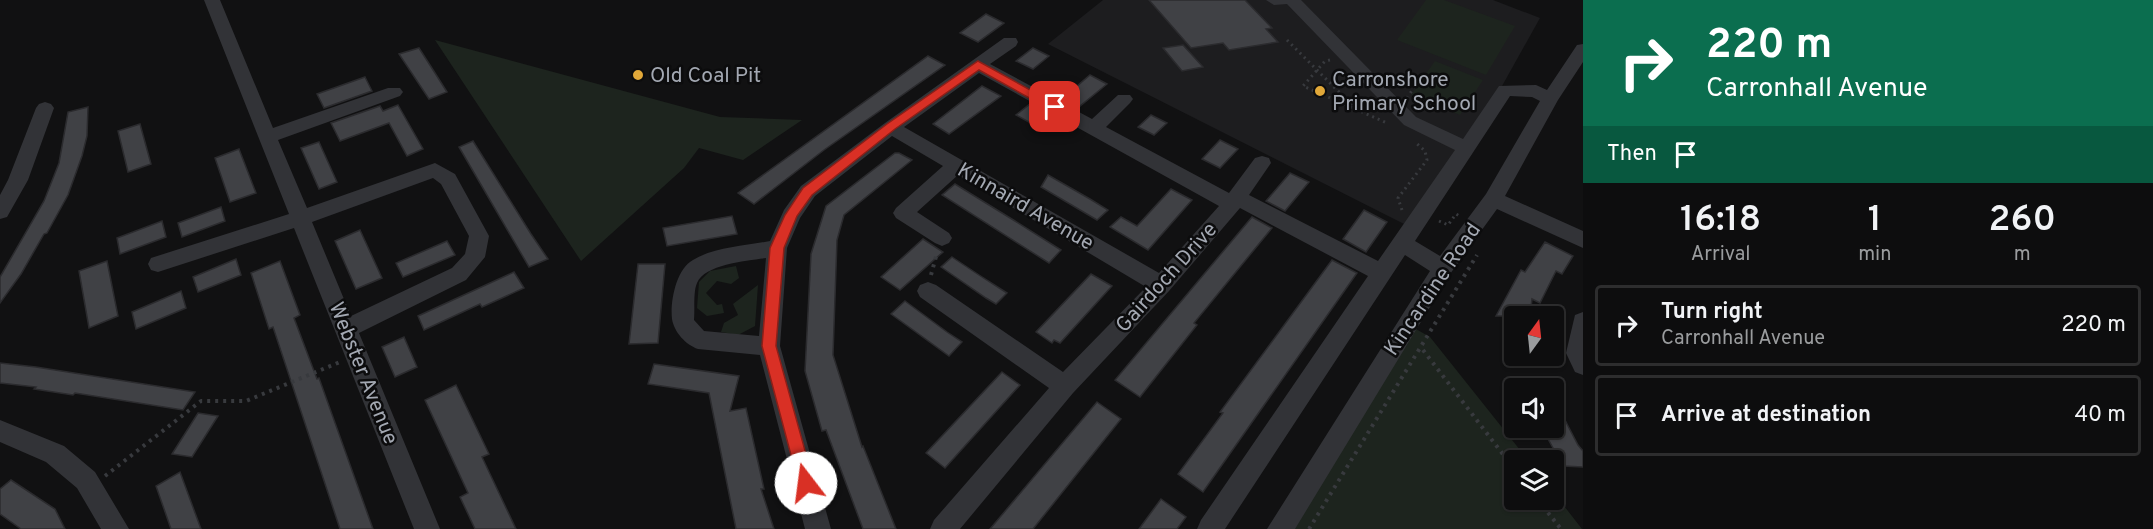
<!DOCTYPE html>
<style>
:root{--surface:#0d0d0e;--page:#161617;--text:#f1f3f6;--muted:#9a9c9e;--line:#2d2d2e}
body{margin:0;font-family:Overpass,sans-serif;background:var(--page);color:var(--text);height:100vh;display:flex;flex-direction:column;font-size:22px;white-space:nowrap}
*{box-sizing:border-box;margin:0}
p{font-size:20px;color:var(--muted)}
.icon{flex:none;width:33px;height:33px;fill:none;stroke:currentColor;stroke-width:2;stroke-linecap:round;stroke-linejoin:round}
.map{position:relative;flex:1;overflow:hidden}
.side{display:flex;flex-direction:column;background:var(--surface);width:570px}
.side>*{flex:none}
.banner{background:#0b6e4f;color:#fff;overflow:hidden}
.needle{width:39px;rotate:15deg}
.buttons{position:absolute;left:1504px;top:306px;display:grid;gap:12px}
.buttons a{display:grid;place-items:center;width:60px;height:60px;border-radius:6px;background:var(--surface);box-shadow:0 2px 4px #0004,0 0 0 2px var(--line);font-size:30px}
.pin{position:absolute;display:grid;place-items:center;width:51px;height:51px;color:#fff;margin:-26px;border-radius:12px;box-shadow:0 3px 9px #0006}
.me{position:absolute;width:66px;margin:-33px;rotate:345deg;stroke-linejoin:round;filter:drop-shadow(0 0 4px #0008)}
.turn{display:flex;align-items:center;gap:21px;height:126px;padding:0 24px;font-size:27px}
.turn .icon{width:78px;height:78px;stroke-width:2.5}
.turn b{display:block;font-size:42px;line-height:51px}
.then{display:flex;align-items:center;height:57px;padding:0 24px;background:#0003;gap:12px;font-size:22px}
.eta{display:flex;justify-content:space-evenly;align-items:center;height:102px;text-align:center}
.eta b{font-size:36px;font-weight:600;line-height:42px}
ul{padding:0;list-style:none}
li{display:flex;align-items:center;gap:18px;height:81px;margin:0 12px 9px;padding:0 12px;border:3px solid var(--line);border-radius:6px}
li div{flex:1}
li b{display:block;font-size:22px}
li em{font-style:normal}
main{display:flex;flex:1;min-height:0}
.map>svg:first-child{display:block}
</style>
<main>
<div class="map">
<svg width="1583" height="529" viewBox="0 0 1583 529">
<rect width="100%" height="100%" fill="#111112"/>
<polygon fill="#1d1d1f" points="1103,0 1493,0 1540,18 1473,138 1412,228 1048,44"/>
<g fill="#1d241e">
<polygon points="1426,0 1444,0 1515,26 1486,75 1397,40"/>
<polygon points="435,40 720,117 802,120 743,160 699,148 684,168 581,261"/>
<polygon points="1435,61 1483,80 1460,115 1411,95"/>
<polygon points="736,266 739,278 731,284 717,281 706,293 717,305 722,304 724,313 707,316 697,308 699,282 710,271"/>
<polygon points="758,285 755,326 738,335 721,332 724,323 738,315 733,304"/>
<polygon points="1407,324 1430,337 1528,460 1515,460 1515,500 1554,500 1554,493 1582,529 1280,529"/>
</g>
<g fill="#404145" stroke="#2b2b2e" stroke-width="1.5">
<polygon points="1149,0 1245,0 1272,28 1266,29 1278,42 1229,50 1223,43 1191,48"/>
<polygon points="986,14 1004,23 978,42 960,33"/>
<polygon points="1183,45 1203,67 1182,71 1163,48"/>
<polygon points="419,48 435,73 447,92 429,99 399,54"/>
<polygon points="1033,48 1049,56 1033,69 1016,61"/>
<polygon points="928,56 945,65 824,150 754,204 738,193"/>
<polygon points="1090,75 1107,84 1080,106 1063,98"/>
<polygon points="365,77 372,91 324,108 317,94"/>
<polygon points="982,86 1001,96 949,134 933,124"/>
<polygon points="1030,104 1043,111 1036,126 1016,115"/>
<polygon points="398,105 423,149 407,156 389,123 340,141 331,123 380,106 383,111"/>
<polygon points="88,107 87,136 82,156 68,195 47,233 44,234 21,274 0,303 0,277 44,201 59,163 68,112"/>
<polygon points="1151,115 1167,123 1154,135 1138,127"/>
<polygon points="140,124 151,164 128,172 118,131"/>
<polygon points="1220,140 1238,149 1220,168 1202,159"/>
<polygon points="473,141 531,234 548,259 529,267 459,147"/>
<polygon points="319,142 337,182 319,189 301,148"/>
<polygon points="239,149 256,193 230,202 215,158"/>
<polygon points="895,153 899,153 912,160 844,215 837,240 833,355 862,447 863,446 896,529 863,529 826,430 822,431 805,371 811,254 826,206"/>
<polygon points="1290,173 1309,182 1285,211 1266,201"/>
<polygon points="1048,175 1090,199 1108,210 1097,220 1041,187"/>
<polygon points="955,184 1015,221 1061,250 1049,263 942,195"/>
<polygon points="1171,189 1192,200 1148,250 1110,227 1121,217 1137,226"/>
<polygon points="221,207 225,221 182,237 178,223"/>
<polygon points="1364,210 1387,222 1366,252 1343,239"/>
<polygon points="732,216 737,234 667,246 663,228"/>
<polygon points="1252,217 1272,228 1194,323 1197,325 1140,397 1115,380"/>
<polygon points="162,221 166,237 120,254 117,238"/>
<polygon points="360,230 382,278 356,289 335,241"/>
<polygon points="923,239 943,252 900,290 881,277"/>
<polygon points="447,241 455,255 403,277 396,263"/>
<polygon points="1545,242 1573,256 1562,274 1556,271 1540,303 1532,299 1530,316 1496,316 1521,270 1525,272"/>
<polygon points="952,257 979,275 1007,293 996,304 986,298 941,267"/>
<polygon points="236,259 241,275 198,292 193,277"/>
<polygon points="1332,260 1357,273 1203,492 1178,474 1223,413 1220,412"/>
<polygon points="107,261 118,316 89,328 79,271"/>
<polygon points="280,261 300,315 294,318 317,379 319,378 373,529 340,529 273,327 269,329 251,273"/>
<polygon points="638,264 665,264 658,343 629,344"/>
<polygon points="514,272 524,288 482,307 480,304 424,330 418,316"/>
<polygon points="1091,274 1112,286 1060,343 1054,340 1052,343 1036,332"/>
<polygon points="181,291 186,308 136,329 132,312"/>
<polygon points="905,301 947,332 962,342 949,356 891,314"/>
<polygon points="404,337 417,367 395,377 382,347"/>
<polygon points="0,363 36,367 195,392 183,410 75,393 73,395 34,389 36,387 0,383"/>
<polygon points="654,364 739,376 730,411 746,408 764,489 761,489 774,529 736,529 709,393 648,384"/>
<polygon points="1002,372 1020,385 945,468 926,453"/>
<polygon points="456,385 489,454 482,457 516,529 475,529 460,497 468,493 425,400"/>
<polygon points="1554,399 1578,445 1583,451 1583,467 1563,466 1542,428 1554,428"/>
<polygon points="1097,402 1121,419 1033,529 990,529"/>
<polygon points="198,413 218,416 192,457 172,454"/>
<polygon points="180,472 201,529 171,529 156,486"/>
<polygon points="11,480 55,509 65,529 21,529 0,514 0,489"/>
<polygon points="1161,499 1186,517 1177,529 1139,529"/>
</g>
<g fill="none" stroke-linecap="round" stroke-linejoin="round">
<g stroke="#383a3e" stroke-width="3" stroke-dasharray="2 4" stroke-linecap="butt">
<polyline points="1287,40 1354,107"/>
<polyline points="1330,60 1325,61 1303,86 1387,123"/>
<polyline points="1407,98 1423,74"/>
<polyline points="1402,210 1398,198 1427,160 1425,151 1415,142"/>
<polyline points="1439,221 1448,225 1456,214 1461,217"/>
</g>
<g stroke="#383a3e" stroke-width="4" stroke-dasharray="3 5" stroke-linecap="butt">
<polyline points="931,275 937,253"/>
<polyline points="1423,350 1515,470"/>
<polyline points="105,476 201,401 246,401 340,362"/>
<polyline points="1538,500 1561,529"/>
<polyline points="1309,529 1477,255"/>
</g>
<g fill="#323337" fill-rule="evenodd">
<path d="M204,0H220L273,128L388,88H400L403,92L400,96L278,140L307,208L435,163L455,174L489,236L485,257L466,280L359,333L440,529H414L294,228L158,272L151,270L148,264L151,258L289,214ZM433,178L441,184L469,236L465,254L452,268L351,316L312,222Z"/>
<path d="M1266,0H1301L1416,117L1463,139L1499,86L1536,85L1547,90L1577,45L1583,44V62L1558,100L1505,196L1583,231V248L1497,209L1450,274L1295,529H1267L1430,271L1405,255L1225,529H1197L1201,520L1368,276L1240,208L1169,291L1073,393L960,529H930L934,520L1049,388L920,297L917,291L920,285L928,282L936,285L1063,372L1146,287L958,175L917,212L949,233L952,238L949,243L942,246L935,243L896,218L893,213L896,208L943,166L892,136L815,196L800,218L787,248L780,346L831,529H805L760,355L698,349C686,345 674,332 672,319C670,302 676,269 693,260C714,247 745,246 770,241L784,210L801,186L885,123L1004,38H1016L1018,42L1016,46L990,64L1092,119L1118,95H1130L1133,99L1130,103L1106,127L1229,193L1255,158L1262,156L1269,158L1271,163L1249,195L1378,261L1455,150L1404,125L1287,4L1274,5ZM979,73L1219,206L1159,273L904,127ZM1510,96L1532,97L1540,101L1486,194L1440,256L1415,241ZM766,258L759,336L704,331L694,320C695,309 693,292 697,283C705,264 748,261 766,258Z"/>
<polygon points="45,102 51,104 54,108 28,180 7,217 0,219 0,195 8,180 36,108 39,104"/>
<polygon points="1583,312 1583,375 1575,372 1566,353 1575,315"/>
<polygon points="0,420 64,446 95,472 129,529 101,529 77,488 46,462 0,442"/>
</g>
</g>
<polygon fill="#d93025" stroke="#8d1f18" stroke-width="1.5" points="978,61 1061,107 1055,111 1051,110 979,70 895,129 812,195 797,216 784,248 776,346 814,483 812,489 806,491 800,489 762,346 770,248 785,215 803,188 887,124"/>
<g fill="#e1a839" stroke="#0c0c0d" stroke-width="2">
<circle cx="638" cy="75" r="6"/>
<circle cx="1320" cy="91" r="6"/>
</g>
<g text-anchor="middle" stroke-width="5" stroke-linejoin="round" paint-order="stroke">
<g font-size="21" fill="#a3a8b2" stroke="#0c0c0d" text-anchor="start">
<text x="650" y="82">Old Coal Pit</text>
<text x="1332" y="86">Carronshore<tspan x="1332" dy="24">Primary School</tspan></text>
</g>
<g font-size="21" fill="#a3a8b2" stroke="#0c0c0d">
<text transform="translate(1026 206) rotate(30)" y="7">Kinnaird Avenue</text>
<text transform="translate(1166 277) rotate(-48)" y="7">Gairdoch Drive</text>
<text transform="translate(1432 289) rotate(-56)" y="7">Kincardine Road</text>
<text transform="translate(364 373) rotate(68)" y="7">Webster Avenue</text>
</g>
</g>
</svg>
<div class="buttons">
<a><svg class="needle" viewBox="-14 -14 28 28"><path d="M0-13l5 13h-10z" fill="#e53935"/><path d="M0 13l5-13h-10z" fill="#9a9c9e"/></svg></a>
<a><svg class="icon" aria-label="sound" viewBox="0 0 24 24"><path d="M4 9h4l5-4v14l-5-4H4zM17 9q2 3 0 6"/></svg></a>
<a><svg class="icon" aria-label="layers" viewBox="0 0 24 24"><path d="M12 4l9 5-9 5-9-5zM3 14l9 5 9-5"/></svg></a>
</div>
<div class="pin" style="left:1055px;top:107px;background:#d93025"><svg class="icon" aria-label="arrive" viewBox="0 0 24 24"><path d="M6 21V4h12l-3 4 3 4H6"/></svg></div>
<svg class="me" style="left:806px;top:483px" viewBox="-20 -20 40 40"><circle r="19" fill="#fff"/><path d="M0-13L10 11 0 6-10 11z" fill="#d93025"/></svg>
</div>
<section class="side">
<div class="banner">
<div class="turn"><svg class="icon" aria-label="right" viewBox="0 0 24 24"><path d="M7 20v-9h11M14 6l5 5-5 5"/></svg><div><b>220 m</b>Carronhall Avenue</div></div>
<div class="then">Then<svg class="icon" aria-label="arrive" viewBox="0 0 24 24"><path d="M6 21V4h12l-3 4 3 4H6"/></svg></div>
</div>
<div class="eta">
<div><b>16:18</b><p>Arrival</p></div>
<div><b>1</b><p>min</p></div>
<div><b>260</b><p>m</p></div>
</div>
<ul>
<li><svg class="icon" aria-label="right" viewBox="0 0 24 24"><path d="M7 20v-9h11M14 6l5 5-5 5"/></svg><div><b>Turn right</b><p>Carronhall Avenue</p></div><em>220 m</em></li>
<li><svg class="icon" aria-label="arrive" viewBox="0 0 24 24"><path d="M6 21V4h12l-3 4 3 4H6"/></svg><div><b>Arrive at destination</b></div><em>40 m</em></li>
</ul>
</section>
</main>
